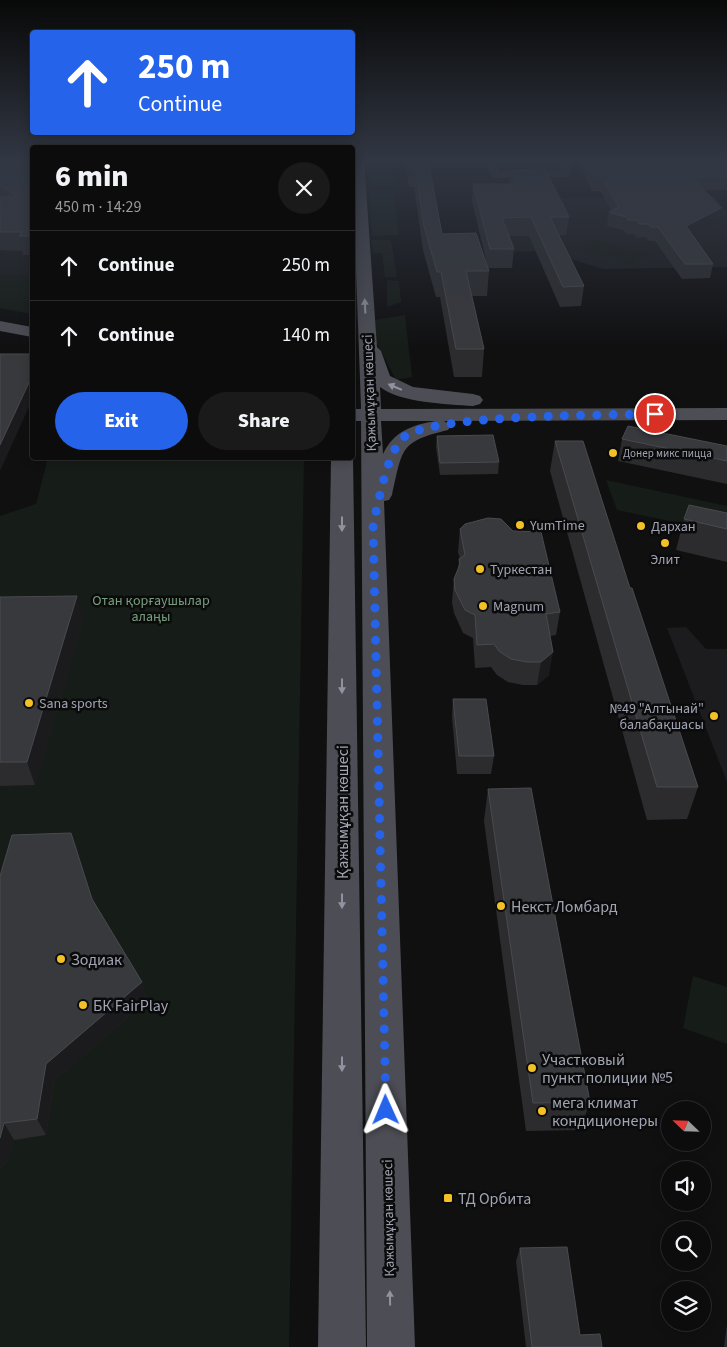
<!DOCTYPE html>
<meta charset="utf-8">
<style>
:root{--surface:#0c0c0d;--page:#1a1a1b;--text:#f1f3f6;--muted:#9a9b9d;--line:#2c2c2e;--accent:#2563eb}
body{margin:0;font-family:"Source Sans 3",sans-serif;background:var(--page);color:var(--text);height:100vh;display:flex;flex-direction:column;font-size:19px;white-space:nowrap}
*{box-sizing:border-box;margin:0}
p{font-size:16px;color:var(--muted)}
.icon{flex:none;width:28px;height:28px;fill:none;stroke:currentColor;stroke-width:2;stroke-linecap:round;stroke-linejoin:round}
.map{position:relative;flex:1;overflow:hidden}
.side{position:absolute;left:30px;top:145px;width:325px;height:315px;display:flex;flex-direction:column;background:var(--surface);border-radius:5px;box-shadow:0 2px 12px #0003,0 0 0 1px var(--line)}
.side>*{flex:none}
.guide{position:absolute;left:30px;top:30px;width:325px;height:105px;border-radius:5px;box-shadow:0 2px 12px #0003,0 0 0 1px var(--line);background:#2563eb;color:#fff;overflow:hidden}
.needle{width:32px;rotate:293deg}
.tools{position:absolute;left:661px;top:1101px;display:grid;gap:10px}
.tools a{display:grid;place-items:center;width:50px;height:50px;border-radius:50%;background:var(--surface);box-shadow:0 2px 12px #0003,0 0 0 1px var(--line);font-size:25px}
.pin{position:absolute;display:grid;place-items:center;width:42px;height:42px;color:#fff;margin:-21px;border:2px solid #fff;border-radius:50%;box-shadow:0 1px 5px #0007}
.me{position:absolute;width:55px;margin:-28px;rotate:359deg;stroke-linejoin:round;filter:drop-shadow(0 0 4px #0008)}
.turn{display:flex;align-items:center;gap:18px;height:105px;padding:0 25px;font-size:22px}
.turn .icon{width:65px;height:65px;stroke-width:2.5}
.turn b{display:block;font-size:35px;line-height:42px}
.round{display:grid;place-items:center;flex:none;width:52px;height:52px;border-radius:26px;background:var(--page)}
.overview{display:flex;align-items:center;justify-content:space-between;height:85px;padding:0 25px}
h1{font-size:30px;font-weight:800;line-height:38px}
.primary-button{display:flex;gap:10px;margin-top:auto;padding:10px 25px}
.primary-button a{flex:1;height:58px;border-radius:30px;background:var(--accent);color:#fff;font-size:20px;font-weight:800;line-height:58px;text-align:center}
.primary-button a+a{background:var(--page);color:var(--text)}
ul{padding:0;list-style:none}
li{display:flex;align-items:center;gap:15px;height:70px;padding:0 25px;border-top:1px solid var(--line)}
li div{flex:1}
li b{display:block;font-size:19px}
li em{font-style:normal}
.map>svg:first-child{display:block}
</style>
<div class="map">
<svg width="727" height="1347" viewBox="0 0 727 1347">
<rect width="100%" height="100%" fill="#101011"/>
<g fill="#1c1c1e">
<polygon points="714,196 727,212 727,267 603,269 546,251 502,252 487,199"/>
<polygon points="0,213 32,214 32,314 0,308"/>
<polygon points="686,627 706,649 727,649 727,782 667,628"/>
</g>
<g fill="#161c17">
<polygon points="367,159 385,159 387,175 397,178 395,187 371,187"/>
<polygon points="369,191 393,191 399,235 372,236"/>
<polygon points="371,240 391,240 397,277 385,277 382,253 373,253"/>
<polygon points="595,240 648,255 632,264 579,248"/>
<polygon points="0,275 32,275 32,314 0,308"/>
<polygon points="387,280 399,281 401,302 387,307"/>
<polygon points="405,315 412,377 396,380 376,342 375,320"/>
<polygon points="48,458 304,458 289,1347 0,1347 0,516 36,504"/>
<polygon points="606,480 727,506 727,533 617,510"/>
<polygon points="693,976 727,987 727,1044 683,1028"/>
</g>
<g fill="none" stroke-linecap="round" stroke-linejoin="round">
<polygon fill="#313136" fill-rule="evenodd" points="485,159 495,159 499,172 560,171 558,159 568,159 571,166 570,174 565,177 495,178 490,175"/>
<g fill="#4d4e55" fill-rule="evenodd">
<path d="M352,159H364L377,347L381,351L390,376L413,387L473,394L480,396L483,400L480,404L473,406C447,404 400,403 380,387L381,409L727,408V420L444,421L451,426L448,430C399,442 403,448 392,495L389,500L384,501L415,1347H367L361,421H352V409H361V407ZM381,421H436C412,425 394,431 383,454Z"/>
<polygon points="0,321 32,327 32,337 0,331"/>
<polygon points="331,458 353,458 366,1347 318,1347"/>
</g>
</g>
<g fill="#2c2c2f">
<polygon points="0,159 32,159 32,255 23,255 22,251 0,250"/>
<polygon points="402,159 440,159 439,163 429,163 442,234 489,271 487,296 472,296 484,349 482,377 454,377 440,297 436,297 423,250 414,187 409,187 406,164 403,164"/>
<polygon points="578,159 719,159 720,160 727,160 727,190 704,190 721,208 717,222 693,235 713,264 710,278 682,279 655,241 649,241 646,237 637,238 634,234 626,234 623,230 607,226 609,212 612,211 600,191 592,191"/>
<polygon points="511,170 569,217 566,235 558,235 584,286 581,306 560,307 529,236 509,236 514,249 512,268 488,268 472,201 473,184 510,184"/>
<polygon points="437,436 499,462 498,474 440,475 436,447"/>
<polygon points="622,439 727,446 727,484 618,461"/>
<polygon points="555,441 630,588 698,787 687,819 647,820 550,471"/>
<polygon points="727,513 727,562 676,550 684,519"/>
<polygon points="460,529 560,612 556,635 550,636 549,675 537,685 523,685 508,682 497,675 491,667 475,668 473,638 463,633 454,613 452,602 454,579 458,569 459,559 460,559 458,552"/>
<polygon points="0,597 83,619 35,785 0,786"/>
<polygon points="453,699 494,756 491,774 457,774 452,717"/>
<polygon points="488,789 590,1102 580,1130 526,1131 484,821"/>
<polygon points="0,876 92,899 142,982 147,1001 54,1081 46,1135 14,1140 8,1160 0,1168"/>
<polygon points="520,1248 580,1335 602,1347 526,1347 516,1261"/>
<polygon points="727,1325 727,1347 725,1347 724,1346"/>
</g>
<g fill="#1b1b1d">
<polygon points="721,208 717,222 684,240 686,226"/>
<polygon points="32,376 32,400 0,471 0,445"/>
<polygon points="77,596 83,619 35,785 27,762"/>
<polygon points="553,652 549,675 537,685 541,662"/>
<polygon points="142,982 147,1001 54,1081 46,1135 37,1119 46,1064"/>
<polygon points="4,1123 14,1140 8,1160 0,1168 0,1138"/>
</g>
<g fill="#38393d" stroke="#494a4f">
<polygon points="0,159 32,159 32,236 19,236 22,232 0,232 0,197 17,197 0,185"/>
<polygon points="409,159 428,159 442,234 476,233 489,271 466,271 484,349 456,349 441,272 437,272 424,226 415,165 410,165"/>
<polygon points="585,159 719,159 720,160 727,160 727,177 693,178 721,208 686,226 713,264 685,264 658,227 651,227 649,224 639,224 637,220 628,220 626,217 609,212 619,207 602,178 594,178"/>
<polygon points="545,169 569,217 550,217 584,286 563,287 531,217 502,218 514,249 490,249 473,184 517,184 511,170"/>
<polygon points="0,354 32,354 32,376 0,445"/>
<polygon points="628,426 727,446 727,461 622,439"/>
<polygon points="493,435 499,462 440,463 437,436"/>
<polygon points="555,441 583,441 630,588 632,588 698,787 657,787"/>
<polygon points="689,505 727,513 727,529 684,519"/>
<polygon points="488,518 501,519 513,531 541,532 560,612 546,614 553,652 541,662 527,662 511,659 499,651 494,644 477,645 475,615 465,610 455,590 454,579 460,564 459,559 465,555 460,529 465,524"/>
<polygon points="77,596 27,762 0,762 0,597"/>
<polygon points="453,699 486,699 494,756 459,756"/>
<polygon points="531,788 590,1102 533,1103 488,789"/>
<polygon points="71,833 92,899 142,982 46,1064 37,1119 4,1123 0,1138 0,876 12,835"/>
<polygon points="567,1247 580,1335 600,1334 602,1347 532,1347 520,1248"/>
</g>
<defs><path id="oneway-solid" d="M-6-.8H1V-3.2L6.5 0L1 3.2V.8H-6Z" transform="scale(1.25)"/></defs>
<g fill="#90939f">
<use href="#oneway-solid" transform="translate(365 306) rotate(-93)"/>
<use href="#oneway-solid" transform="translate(395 387) rotate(-157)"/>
<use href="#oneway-solid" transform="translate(342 524) rotate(90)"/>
<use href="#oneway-solid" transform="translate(342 686) rotate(90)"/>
<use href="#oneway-solid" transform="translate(342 901) rotate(90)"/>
<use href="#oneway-solid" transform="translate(342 1064) rotate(90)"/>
<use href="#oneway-solid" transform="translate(390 1298) rotate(-91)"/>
</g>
<linearGradient id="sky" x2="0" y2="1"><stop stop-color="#090909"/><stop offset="0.46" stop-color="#313743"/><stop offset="1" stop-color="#313743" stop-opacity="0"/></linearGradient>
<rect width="727" height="348" fill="url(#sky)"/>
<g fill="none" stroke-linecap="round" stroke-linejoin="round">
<path stroke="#2563eb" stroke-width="9" stroke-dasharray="0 16.2" d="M386,1110L373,523C380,499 386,455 403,438C427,414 614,415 655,414"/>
</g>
<g fill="#f3c025" stroke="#0b0b0c" stroke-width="2">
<circle cx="613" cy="453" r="5"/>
<circle cx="520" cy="525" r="5"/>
<circle cx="641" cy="526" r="5"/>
<circle cx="665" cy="543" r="5"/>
<circle cx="480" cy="569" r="5"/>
<circle cx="483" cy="606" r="5"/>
<circle cx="29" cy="703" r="5"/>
<circle cx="714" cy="716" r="5"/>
<circle cx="501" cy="906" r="5"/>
<circle cx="61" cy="959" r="5"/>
<circle cx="83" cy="1005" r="5"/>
<circle cx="532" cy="1068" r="5"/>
<circle cx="542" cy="1111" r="5"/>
<rect x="443" y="1193" width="10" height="10" rx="2.5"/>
</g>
<g text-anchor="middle" stroke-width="5" stroke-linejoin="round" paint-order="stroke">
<g font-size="11" fill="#a1a4b2" stroke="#0b0b0c" text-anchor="start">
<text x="623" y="457">Донер микс пицца</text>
</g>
<g font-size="14" fill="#a1a4b2" stroke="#0b0b0c">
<text transform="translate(369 393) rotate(-92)" y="5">Қажымұқан көшесі</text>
<text transform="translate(388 1218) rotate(-91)" y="5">Қажымұқан көшесі</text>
</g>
<g font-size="14" fill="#a1a4b2" stroke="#0b0b0c" text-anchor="start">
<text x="530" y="530">YumTime</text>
<text x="651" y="531">Дархан</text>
<text x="665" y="564" text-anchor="middle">Элит</text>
<text x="490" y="574">Туркестан</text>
<text x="493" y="611">Magnum</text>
<text x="39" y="708">Sana sports</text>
<text x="704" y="713" text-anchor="end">№49 "Алтынай"<tspan x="704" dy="16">балабақшасы</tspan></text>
</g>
<g font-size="14" fill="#779e7d" stroke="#0b0b0c">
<text x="151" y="605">Отан қорғаушылар<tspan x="151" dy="16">алаңы</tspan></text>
</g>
<g font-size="16" fill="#a1a4b2" stroke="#0b0b0c">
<text transform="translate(342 812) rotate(-90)" y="6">Қажымұқан көшесі</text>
</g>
<g font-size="16" fill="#a1a4b2" stroke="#0b0b0c" text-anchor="start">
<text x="511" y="912">Некст Ломбард</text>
<text x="71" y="965">Зодиак</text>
<text x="93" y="1011">БК FairPlay</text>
<text x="542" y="1065">Участковый<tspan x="542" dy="18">пункт полиции №5</tspan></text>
<text x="552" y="1108">мега климат<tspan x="552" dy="18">кондиционеры</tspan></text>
<text x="458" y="1204">ТД Орбита</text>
</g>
</g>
</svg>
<div class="tools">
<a><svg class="needle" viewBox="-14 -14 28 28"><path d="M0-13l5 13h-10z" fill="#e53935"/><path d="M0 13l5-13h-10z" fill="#9a9b9d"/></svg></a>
<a><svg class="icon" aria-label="sound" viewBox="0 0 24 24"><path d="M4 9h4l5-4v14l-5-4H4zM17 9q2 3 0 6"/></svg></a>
<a><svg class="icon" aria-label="search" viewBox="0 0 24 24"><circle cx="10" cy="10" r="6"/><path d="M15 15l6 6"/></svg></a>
<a><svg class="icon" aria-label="layers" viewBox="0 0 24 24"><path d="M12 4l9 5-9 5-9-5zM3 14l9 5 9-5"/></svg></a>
</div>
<div class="pin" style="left:655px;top:414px;background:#d93025"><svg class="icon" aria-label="arrive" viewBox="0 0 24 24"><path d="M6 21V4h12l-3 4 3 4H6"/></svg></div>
<svg class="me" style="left:386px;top:1110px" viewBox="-20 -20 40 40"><path d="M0-17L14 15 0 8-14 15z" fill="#2563eb" stroke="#fff" stroke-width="4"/></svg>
<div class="guide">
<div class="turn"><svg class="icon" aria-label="ahead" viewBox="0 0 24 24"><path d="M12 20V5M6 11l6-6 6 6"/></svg><div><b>250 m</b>Continue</div></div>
</div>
<section class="side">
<div class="overview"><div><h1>6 min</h1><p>450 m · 14:29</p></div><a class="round"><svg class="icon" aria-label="close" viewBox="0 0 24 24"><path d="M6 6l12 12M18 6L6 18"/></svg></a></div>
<ul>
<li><svg class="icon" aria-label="ahead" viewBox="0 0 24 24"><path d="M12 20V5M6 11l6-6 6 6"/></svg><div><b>Continue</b></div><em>250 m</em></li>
<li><svg class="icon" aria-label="ahead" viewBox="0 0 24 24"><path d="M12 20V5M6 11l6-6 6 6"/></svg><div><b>Continue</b></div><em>140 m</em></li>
</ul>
<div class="primary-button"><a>Exit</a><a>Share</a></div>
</section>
</div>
